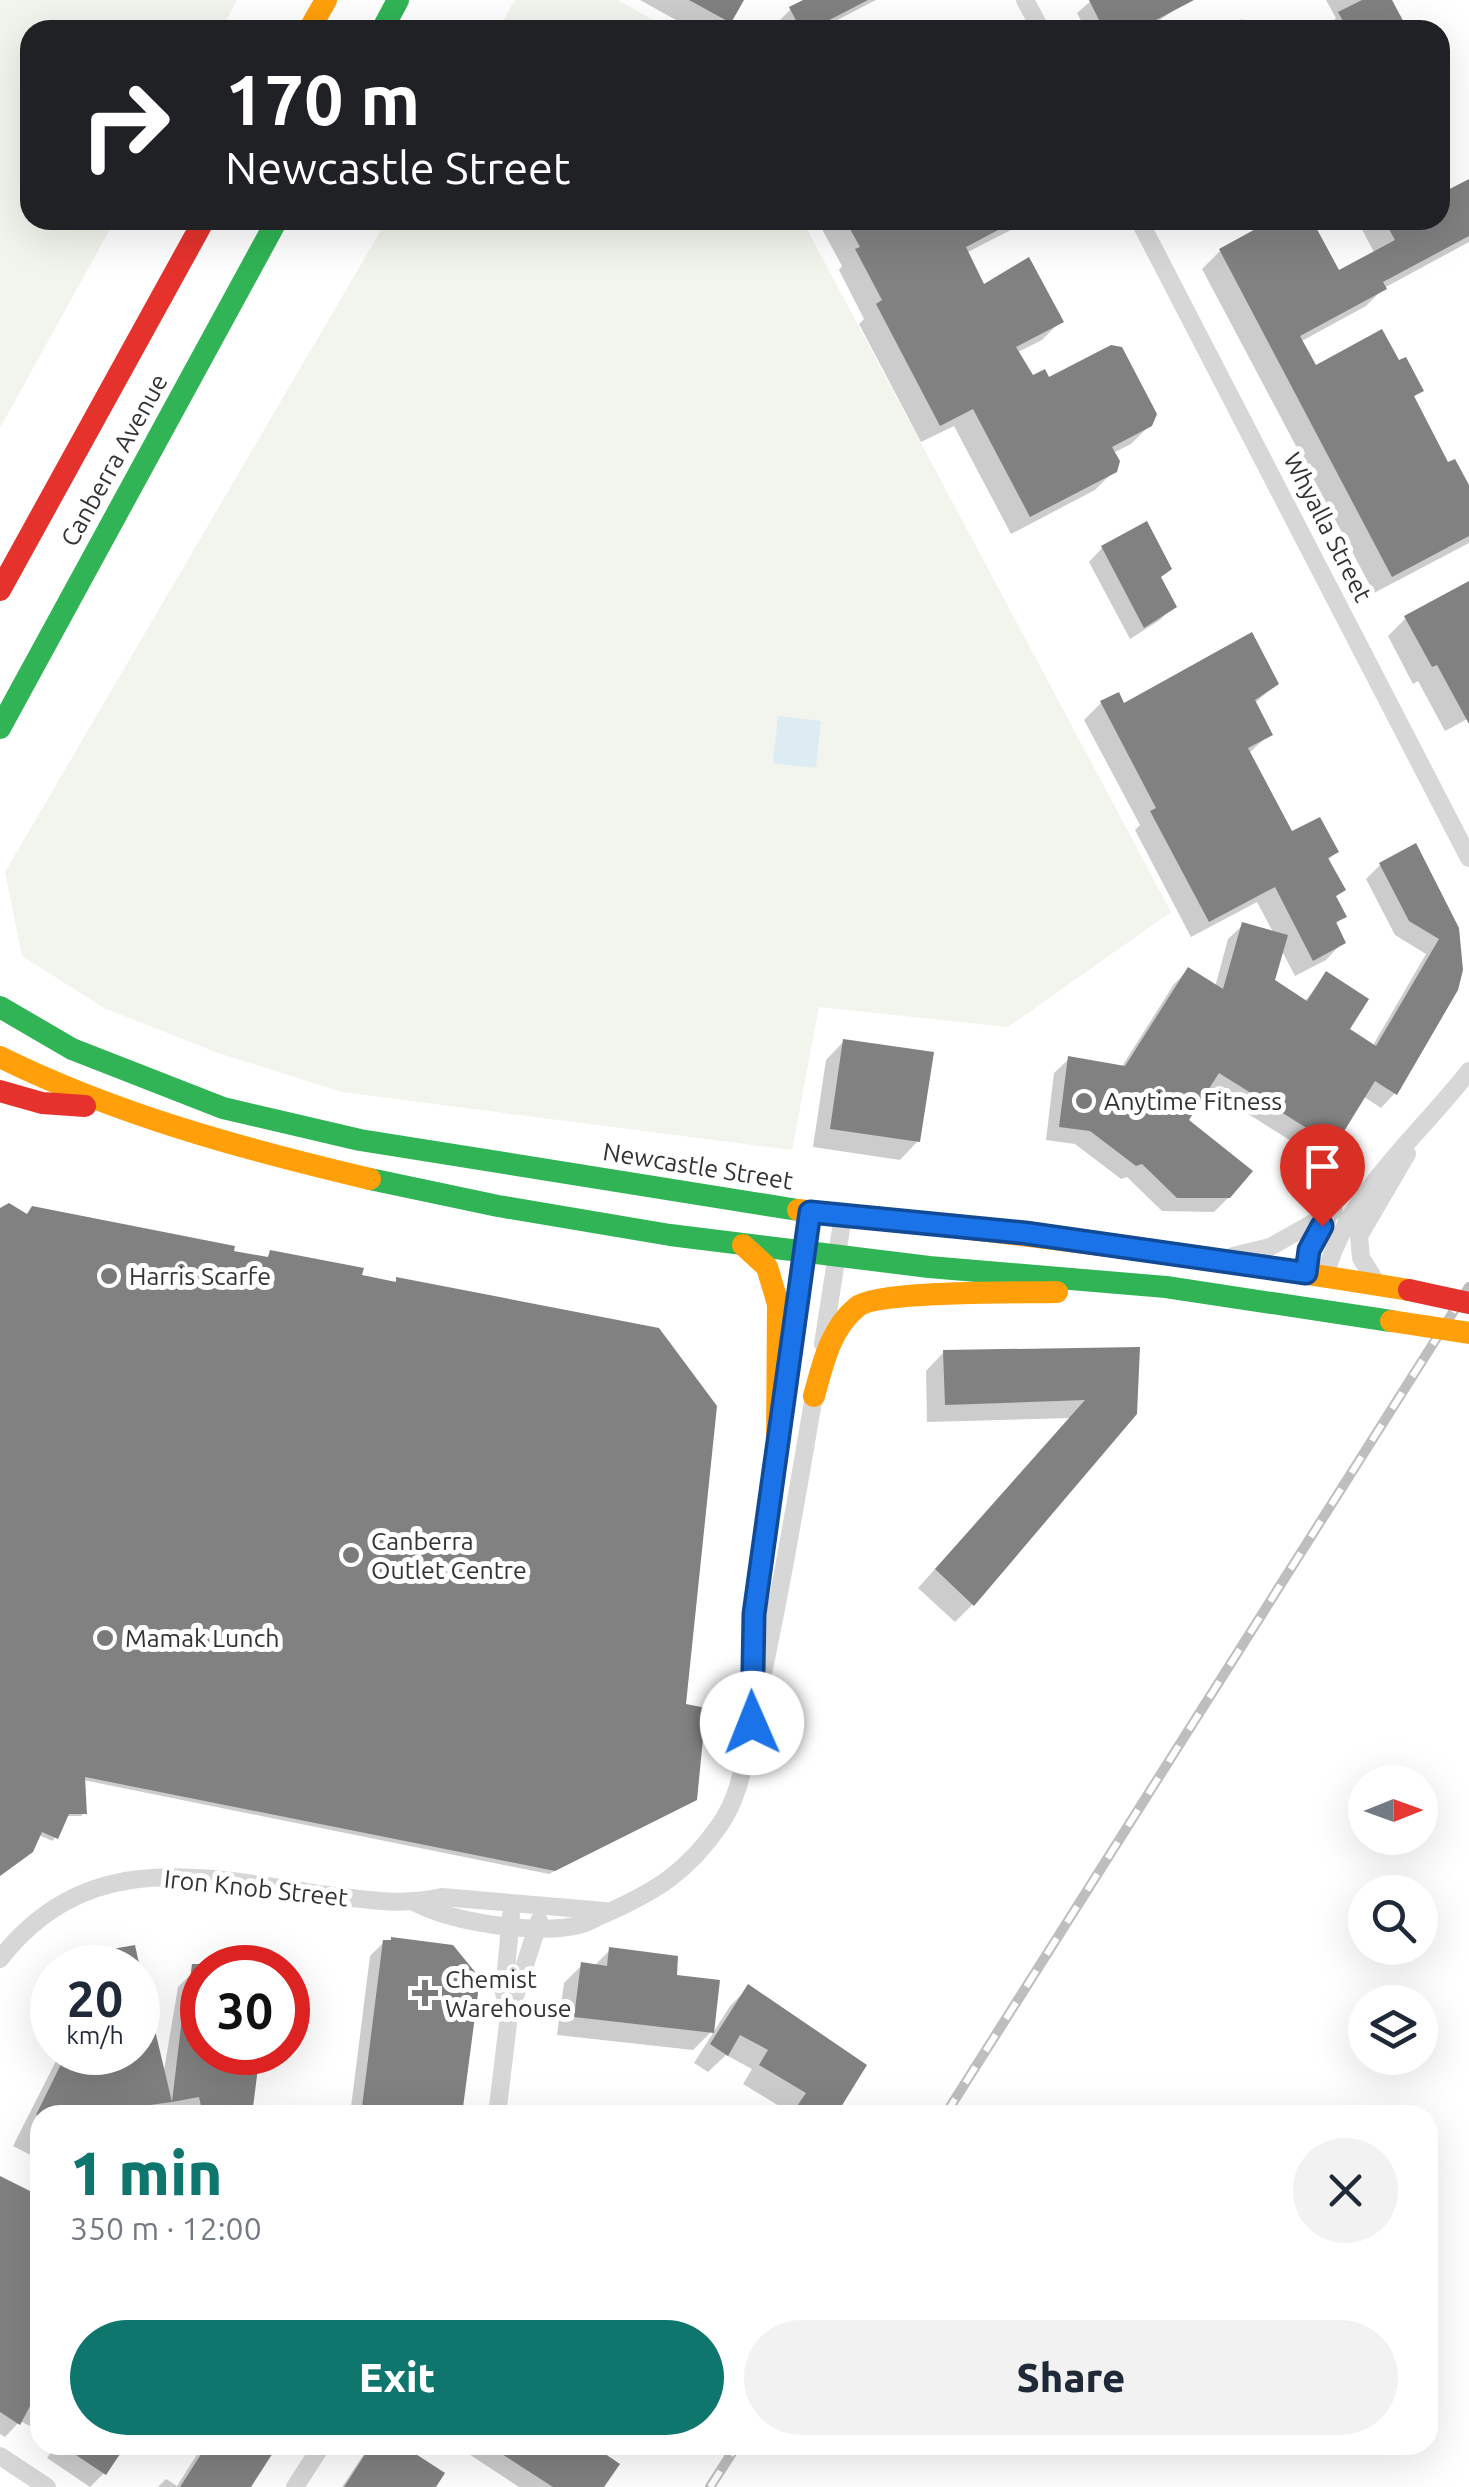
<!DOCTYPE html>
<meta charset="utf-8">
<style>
:root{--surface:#fff;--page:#f2f2f3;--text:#1f2937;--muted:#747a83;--accent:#0f766e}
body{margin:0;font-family:Ubuntu,sans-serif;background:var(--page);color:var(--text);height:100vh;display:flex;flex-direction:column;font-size:38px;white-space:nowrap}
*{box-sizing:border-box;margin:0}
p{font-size:32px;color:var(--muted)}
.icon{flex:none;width:55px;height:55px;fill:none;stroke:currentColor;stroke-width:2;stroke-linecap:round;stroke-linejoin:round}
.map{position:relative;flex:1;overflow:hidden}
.panel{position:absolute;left:30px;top:2105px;width:1408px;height:350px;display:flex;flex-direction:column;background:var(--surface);border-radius:30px;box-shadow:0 10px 40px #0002}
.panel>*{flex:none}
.guide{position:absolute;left:20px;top:20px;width:1430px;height:210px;border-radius:30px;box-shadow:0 10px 40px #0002;background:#202124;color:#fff;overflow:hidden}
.needle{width:65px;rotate:89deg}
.controls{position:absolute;left:1348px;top:1765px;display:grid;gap:20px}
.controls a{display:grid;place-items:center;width:90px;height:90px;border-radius:50%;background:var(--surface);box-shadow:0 10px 40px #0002;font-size:50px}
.speed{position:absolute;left:30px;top:1945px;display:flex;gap:20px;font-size:50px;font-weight:700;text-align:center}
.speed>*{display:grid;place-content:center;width:130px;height:130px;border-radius:50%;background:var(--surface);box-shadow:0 10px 40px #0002;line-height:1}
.speed small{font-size:25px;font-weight:400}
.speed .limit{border:15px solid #d22;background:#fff;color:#111}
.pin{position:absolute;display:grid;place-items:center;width:85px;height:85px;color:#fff;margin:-102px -42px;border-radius:50% 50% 50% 0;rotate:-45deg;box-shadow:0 0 10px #0007}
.pin .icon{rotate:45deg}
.me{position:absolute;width:110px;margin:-55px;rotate:359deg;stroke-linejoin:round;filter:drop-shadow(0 0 8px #0008)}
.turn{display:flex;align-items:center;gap:35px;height:210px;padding:0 40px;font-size:45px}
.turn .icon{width:130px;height:130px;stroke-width:2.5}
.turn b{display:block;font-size:70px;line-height:85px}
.round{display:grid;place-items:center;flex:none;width:105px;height:105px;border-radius:52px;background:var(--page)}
.headline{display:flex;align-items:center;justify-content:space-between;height:170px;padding:0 40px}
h1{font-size:60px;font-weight:800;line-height:75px;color:var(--accent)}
.action{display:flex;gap:20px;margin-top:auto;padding:20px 40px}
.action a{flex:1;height:115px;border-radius:60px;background:var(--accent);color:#fff;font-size:40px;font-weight:800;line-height:115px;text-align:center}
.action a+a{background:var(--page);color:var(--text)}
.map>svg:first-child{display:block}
</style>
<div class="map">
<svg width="1469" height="2487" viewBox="0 0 1469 2487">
<rect width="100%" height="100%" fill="#fff"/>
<g fill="#f1f5ed">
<polygon points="0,0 237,0 221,30 30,30 30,220 115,220 0,428"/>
<polygon points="515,0 618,0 671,30 498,30"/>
<polygon points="387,220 802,220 1171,912 1008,1027 819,1007 792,1150 342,1092 218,1053 104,1008 22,956 5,872"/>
</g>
<polygon fill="#ddebf3" points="778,716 821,721 816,768 773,763"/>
<g fill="#0003">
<polygon points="640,0 741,0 721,30 694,30"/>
<polygon points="809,0 876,0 818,30 781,30 777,23 791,9"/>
<polygon points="1092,0 1189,0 1145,30 1086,30 1077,13"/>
<polygon points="1326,0 1389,0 1405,30 1324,30 1336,18"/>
<polygon points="1242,19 1248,30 1223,30"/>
<polygon points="1469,182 1469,242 1384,288 1366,306 1300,342 1315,368 1398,364 1421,390 1412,399 1447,465 1469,491 1469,543 1374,593 1202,269 1220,251 1264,227 1260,220 1310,220 1338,274 1375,254 1357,220 1440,220 1440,197"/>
<polygon points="817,220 1030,220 966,253 983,287 1061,321 1042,340 1016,353 1032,379 1049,381 1150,425 1131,444 1113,453 1114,471 1095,490 1011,534 954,426 921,442 859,324 864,319 839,270 842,266"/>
<polygon points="1102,548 1159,579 1173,606 1160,620 1130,639 1089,562"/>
<polygon points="1469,583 1469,718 1445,731 1418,681 1413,684 1388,636 1406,618"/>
<polygon points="1276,684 1254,704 1270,734 1249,753 1291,835 1336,852 1327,861 1343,889 1334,898 1343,917 1335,925 1343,942 1326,960 1295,976 1281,949 1272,981 1304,1002 1327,974 1347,1030 1372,1047 1426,954 1395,935 1366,879 1380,865 1457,928 1395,1093 1381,1108 1363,1096 1333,1144 1318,1158 1207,1088 1186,1121 1229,1197 1214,1212 1162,1211 1127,1177 1121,1179 1075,1144 1046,1140 1054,1073 1069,1059 1121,1068 1174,984 1188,970 1215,987 1228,939 1243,925 1274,934 1257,902 1191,937 1135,830 1140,825 1084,720 1101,703 1123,707"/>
<polygon points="844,1041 918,1141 900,1160 813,1147 826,1060"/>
<polygon points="0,1210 266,1259 271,1252 360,1277 393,1284 397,1280 684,1706 695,1799 549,1874 83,1780 84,1813 81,1816 65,1816 53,1841 38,1835 0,1874"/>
<polygon points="1137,1350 973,1604 955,1622 918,1588 1071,1418 927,1422 926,1371 944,1352"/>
<polygon points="384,1942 459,2115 350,2115 370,1956"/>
<polygon points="610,1950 674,1977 711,2032 693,2050 557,2035 564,1983 582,1965 593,1967"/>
<polygon points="138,1968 163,2076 178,1987 192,1973 202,1974 202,2052 249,2115 187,2115 186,2110 160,2114 160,2110 155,2115 40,2115 40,2160 13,2146 58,2057 57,2052 138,2052"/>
<polygon points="52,1969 52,2031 42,1979"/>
<polygon points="748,1988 833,2115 787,2115 789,2112 743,2084 752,2069 726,2055 708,2072 694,2063 730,2006"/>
<polygon points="543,2109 589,2115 537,2115"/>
<polygon points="0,2178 40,2199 40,2419 32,2427 20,2421 5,2437 0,2434"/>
<polygon points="56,2445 123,2445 104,2473 90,2487 47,2458"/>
<polygon points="203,2445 275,2445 248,2487 158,2487 166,2479 177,2486"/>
<polygon points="370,2445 397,2445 433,2487 342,2487"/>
<polygon points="455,2445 587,2445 601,2487 519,2487"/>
</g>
<g fill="#818181">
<polygon points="689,0 744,0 731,23"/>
<polygon points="803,0 868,0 810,30 801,30 789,7"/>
<polygon points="1089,0 1194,0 1137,30 1104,30"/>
<polygon points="1362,0 1392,0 1408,30 1348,30 1338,12"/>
<polygon points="1469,179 1469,236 1383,282 1387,289 1300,336 1316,365 1382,329 1399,360 1406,357 1424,391 1414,396 1448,462 1455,459 1469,485 1469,536 1392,577 1219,249 1272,220 1312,220 1339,270 1395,240 1384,220 1440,220 1440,194"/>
<polygon points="845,220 1017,220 966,247 984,284 1029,257 1064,322 1016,347 1033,375 1045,369 1049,377 1111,345 1122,347 1157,414 1152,426 1112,447 1120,461 1117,472 1030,517 973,409 940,426 876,304 882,300 855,249 860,247"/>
<polygon points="1147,521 1172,569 1161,577 1177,607 1144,628 1101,546"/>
<polygon points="1469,581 1469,724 1437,665 1432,667 1404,616"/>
<polygon points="1252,632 1279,684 1255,700 1273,735 1248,748 1292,831 1320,817 1339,852 1328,858 1346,890 1336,896 1347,917 1336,922 1346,943 1313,961 1275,887 1209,922 1150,811 1156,808 1100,701 1119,692 1124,703"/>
<polygon points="1416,843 1459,928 1463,970 1458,990 1397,1095 1375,1081 1335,1146 1219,1073 1189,1120 1253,1171 1230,1198 1177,1198 1142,1164 1136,1166 1090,1131 1059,1127 1068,1056 1125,1066 1188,967 1223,989 1242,922 1288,935 1275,980 1307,1001 1326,971 1369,999 1350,1029 1376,1046 1439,939 1409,921 1379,863"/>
<polygon points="843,1039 934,1052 920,1142 830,1129"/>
<polygon points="9,1203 27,1214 32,1206 235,1246 234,1251 268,1257 270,1250 364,1268 362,1275 396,1282 396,1277 659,1328 717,1406 686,1704 706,1708 697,1800 555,1871 85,1777 87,1814 69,1814 58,1839 42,1832 33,1852 0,1876 0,1208"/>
<polygon points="1140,1347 1137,1414 974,1606 935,1569 1085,1400 945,1405 943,1350"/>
<polygon points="391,1937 453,1945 480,1978 462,2115 361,2115 383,1940 391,1940"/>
<polygon points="135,1945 140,1968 55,1968 55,1959"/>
<polygon points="609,1947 678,1956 677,1975 720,1980 714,2033 574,2017 581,1962 607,1966"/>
<polygon points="192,1964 202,1964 202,2052 260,2052 252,2115 203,2115 199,2097 172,2102 182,2018 185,2018"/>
<polygon points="138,1984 144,1984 172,2102 150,2105 145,2115 36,2115 67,2052 138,2052"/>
<polygon points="748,1984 867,2065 836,2115 791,2115 806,2093 759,2065 768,2050 740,2035 728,2056 710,2044"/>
<polygon points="0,2176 40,2196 40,2411 30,2406 20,2425 0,2412"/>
<polygon points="61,2445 126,2445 106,2475"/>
<polygon points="207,2445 278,2445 251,2487 180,2487"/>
<polygon points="371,2445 402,2445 445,2473 436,2487 344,2487"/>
<polygon points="488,2445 592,2445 620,2464 604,2487 553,2487"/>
</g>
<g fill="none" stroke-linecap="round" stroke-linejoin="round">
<g stroke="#d7d7d7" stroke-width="18">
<polyline points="1025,0 1041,30"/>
<polyline points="1139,220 1469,858"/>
<polyline points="1233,1256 1270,1247 1334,1211"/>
<polyline points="1306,1273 1314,1238 1327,1220"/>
<path d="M1325,1276C1347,1193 1418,1137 1469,1071"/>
<polyline points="1378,1285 1361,1258 1359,1236 1407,1154"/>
<polyline points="823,1344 843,1216"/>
<polyline points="787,1380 810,1212"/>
<polyline points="751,1703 753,1614 778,1441"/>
<path d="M416,1903C455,1923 537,1935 579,1925C589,1923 598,1916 607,1913C656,1891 687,1872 719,1826C742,1794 744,1757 753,1719C778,1608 797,1496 816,1384"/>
<path d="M0,1959C89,1845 206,1878 328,1895C366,1900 404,1906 442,1897L605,1911"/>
<polyline points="509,2014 504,1992 511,1916"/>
<polyline points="497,2115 509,2015 539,1921"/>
<polyline points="0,2456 47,2487"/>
<polyline points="295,2487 322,2445"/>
</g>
<g stroke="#30b455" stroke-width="22">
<polyline points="382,30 398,0"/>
<polyline points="0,728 277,220"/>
<polyline points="0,1007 72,1049 223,1108 360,1140 798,1210"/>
<polyline points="370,1179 498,1206 670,1235 929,1267 1166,1287 1391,1321"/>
</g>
<g stroke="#ff9f0a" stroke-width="22">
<polyline points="309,30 326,0"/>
<path d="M0,1057C118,1115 243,1149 370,1179"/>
<path d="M798,1210C1003,1231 1206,1257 1409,1290"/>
<polyline points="743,1245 767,1267 778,1304 777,1451"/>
<path d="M814,1396C823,1364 830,1329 857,1307C878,1290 1022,1293 1057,1292"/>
</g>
<g stroke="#e5322d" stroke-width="22">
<polyline points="0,590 204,220"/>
<polyline points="0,1091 42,1103 85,1106"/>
</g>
<defs>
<g id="rail">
<polyline points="945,2115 1469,1287"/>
<polyline points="710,2487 737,2445"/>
</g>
</defs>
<use href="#rail" stroke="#bebebe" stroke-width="10"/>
<use href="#rail" stroke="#fff" stroke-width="6" stroke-dasharray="19" stroke-linecap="butt"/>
<polyline stroke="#ff9f0a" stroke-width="22" points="1391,1321 1469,1333"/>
<polyline stroke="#e5322d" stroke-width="22" points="1409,1290 1469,1303"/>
</g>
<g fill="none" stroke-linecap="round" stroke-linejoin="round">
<defs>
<polyline id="route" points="752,1723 754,1614 810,1212 1025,1233 1306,1273 1309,1250 1322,1226"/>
</defs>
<use href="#route" stroke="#114b97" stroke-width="25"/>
<use href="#route" stroke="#1a73e8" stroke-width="18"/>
</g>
<g fill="#7a7a7a" stroke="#fff" stroke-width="4">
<circle cx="1084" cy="1101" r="10"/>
<circle cx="109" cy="1276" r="10"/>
<circle cx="351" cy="1555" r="10"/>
<circle cx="105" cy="1638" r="10"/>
<path d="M420 1978h10v10h10v10h-10v10h-10v-10h-10v-10h10z"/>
</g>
<g text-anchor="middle" stroke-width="10" stroke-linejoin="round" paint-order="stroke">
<g font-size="25" fill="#333" stroke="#fff">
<text transform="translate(114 460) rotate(-61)" y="9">Canberra Avenue</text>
<text transform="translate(1328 527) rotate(63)" y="9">Whyalla Street</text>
<text transform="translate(698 1166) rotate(9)" y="9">Newcastle Street</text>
<text transform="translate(256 1888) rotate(6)" y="9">Iron Knob Street</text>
</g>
<g font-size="25" fill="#333" stroke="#fff" text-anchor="start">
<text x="1104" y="1110">Anytime Fitness</text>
<text x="129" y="1285">Harris Scarfe</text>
<text x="371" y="1550">Canberra<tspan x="371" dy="29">Outlet Centre</tspan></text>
<text x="125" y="1647">Mamak Lunch</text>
<text x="445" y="1988">Chemist<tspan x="445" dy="29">Warehouse</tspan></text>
</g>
</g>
</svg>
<div class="controls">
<a><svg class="needle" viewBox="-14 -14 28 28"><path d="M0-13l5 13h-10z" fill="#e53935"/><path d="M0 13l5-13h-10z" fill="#747a83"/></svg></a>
<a><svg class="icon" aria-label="search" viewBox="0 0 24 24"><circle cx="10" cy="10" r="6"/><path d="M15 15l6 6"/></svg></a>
<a><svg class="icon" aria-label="layers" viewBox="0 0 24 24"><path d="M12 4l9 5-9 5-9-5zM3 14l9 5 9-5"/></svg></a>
</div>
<div class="speed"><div>20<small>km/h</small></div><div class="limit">30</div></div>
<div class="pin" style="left:1322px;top:1226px;background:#d93025"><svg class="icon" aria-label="arrive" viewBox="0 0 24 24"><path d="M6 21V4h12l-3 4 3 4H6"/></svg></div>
<svg class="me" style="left:752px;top:1723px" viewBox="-20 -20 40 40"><circle r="19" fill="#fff"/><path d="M0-13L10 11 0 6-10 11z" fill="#1a73e8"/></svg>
<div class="guide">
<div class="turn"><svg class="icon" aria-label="right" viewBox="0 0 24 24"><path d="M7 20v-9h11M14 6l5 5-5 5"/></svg><div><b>170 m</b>Newcastle Street</div></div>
</div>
<section class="panel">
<div class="headline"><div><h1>1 min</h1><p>350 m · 12:00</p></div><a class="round"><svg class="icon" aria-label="close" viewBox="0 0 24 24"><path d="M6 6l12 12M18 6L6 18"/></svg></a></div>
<div class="action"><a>Exit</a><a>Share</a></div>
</section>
</div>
